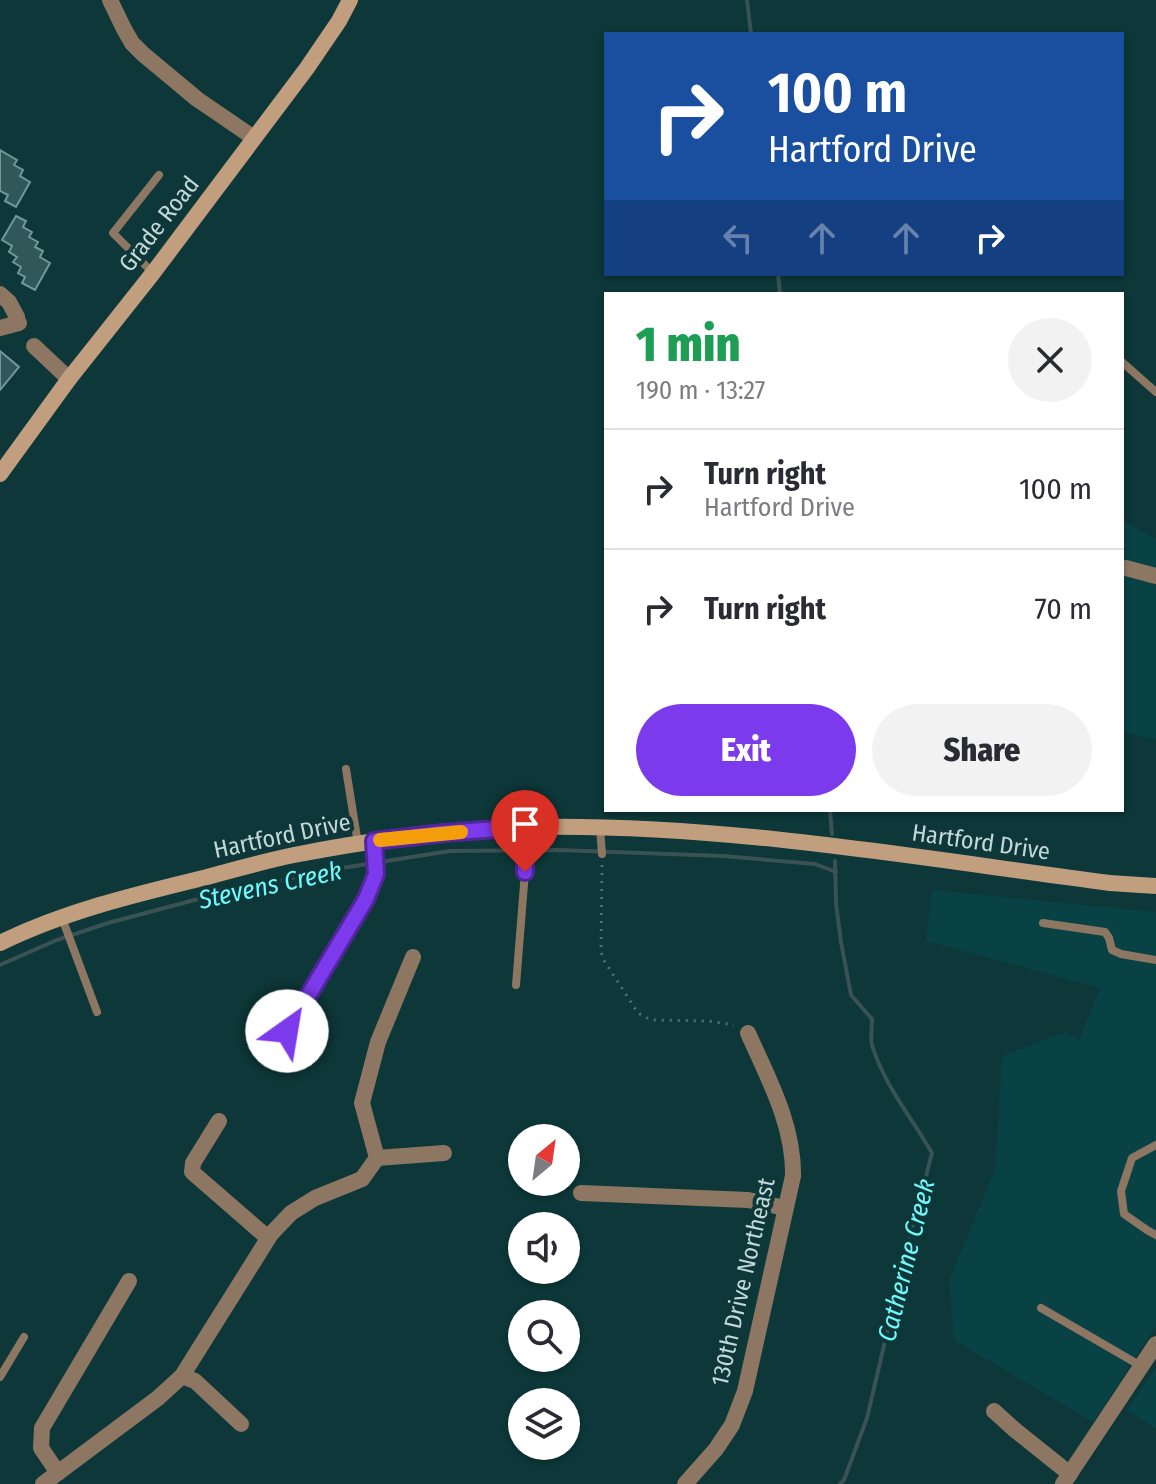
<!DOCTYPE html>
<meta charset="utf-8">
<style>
:root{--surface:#fff;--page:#f2f2f3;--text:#2b2b33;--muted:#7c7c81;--line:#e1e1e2;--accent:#7c3aed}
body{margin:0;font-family:"Fira Sans Condensed",sans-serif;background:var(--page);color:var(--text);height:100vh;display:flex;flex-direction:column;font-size:30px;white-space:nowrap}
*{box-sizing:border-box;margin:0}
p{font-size:26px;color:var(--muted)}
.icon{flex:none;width:44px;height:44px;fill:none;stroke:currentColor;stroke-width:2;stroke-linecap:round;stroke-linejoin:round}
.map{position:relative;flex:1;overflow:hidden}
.drawer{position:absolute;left:604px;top:292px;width:520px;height:520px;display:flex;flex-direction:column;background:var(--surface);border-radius:0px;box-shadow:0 2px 6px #0004}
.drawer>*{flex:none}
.top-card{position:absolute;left:604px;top:32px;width:520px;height:244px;border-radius:0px;box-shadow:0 2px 6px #0004;background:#1a4fa0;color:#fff;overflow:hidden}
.needle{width:52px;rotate:29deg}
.controls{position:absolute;left:508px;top:1124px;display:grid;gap:16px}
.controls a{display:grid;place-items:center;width:72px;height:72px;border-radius:50%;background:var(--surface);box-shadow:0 2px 6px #0004;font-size:40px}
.pin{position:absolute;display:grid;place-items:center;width:68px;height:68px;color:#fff;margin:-82px -34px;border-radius:50% 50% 50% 0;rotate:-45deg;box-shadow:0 0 8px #0007}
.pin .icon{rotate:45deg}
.me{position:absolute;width:88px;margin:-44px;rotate:32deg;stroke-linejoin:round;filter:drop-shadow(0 0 6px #0008)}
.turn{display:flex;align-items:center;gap:28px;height:168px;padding:0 32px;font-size:36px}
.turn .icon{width:104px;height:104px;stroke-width:2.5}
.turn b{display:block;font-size:56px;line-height:68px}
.lanes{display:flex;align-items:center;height:76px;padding:0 32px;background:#0003;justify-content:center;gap:40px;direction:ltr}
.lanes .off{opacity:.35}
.round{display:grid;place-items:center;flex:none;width:84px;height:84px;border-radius:42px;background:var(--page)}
.summary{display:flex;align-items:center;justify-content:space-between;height:136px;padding:0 32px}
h1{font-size:48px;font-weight:800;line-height:60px;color:#1e9e55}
.button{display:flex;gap:16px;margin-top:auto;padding:16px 32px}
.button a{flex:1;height:92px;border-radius:48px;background:var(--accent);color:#fff;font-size:32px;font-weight:800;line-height:92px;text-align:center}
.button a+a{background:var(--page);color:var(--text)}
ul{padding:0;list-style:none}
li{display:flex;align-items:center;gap:24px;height:120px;padding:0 32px;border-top:2px solid var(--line)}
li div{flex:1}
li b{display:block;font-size:30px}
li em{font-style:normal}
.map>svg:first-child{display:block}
</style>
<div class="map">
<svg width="1156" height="1484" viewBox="0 0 1156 1484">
<rect width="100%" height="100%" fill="#0d3738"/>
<g fill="#094244">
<polygon points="1122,520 1156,539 1156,740 1122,731"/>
<polygon points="932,890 1156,912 1156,1326 1093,1422 954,1340 949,1281 995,1169 1002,1056 1065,1032 1079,1040 1100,988 926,941"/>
<polygon points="1156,1367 1156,1429 1127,1410"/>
</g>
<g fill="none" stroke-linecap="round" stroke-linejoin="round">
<g stroke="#3a5253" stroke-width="4">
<polyline points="747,0 751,34"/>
<polyline points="778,274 780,294"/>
<polyline points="830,810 832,834"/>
<path d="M835,861L836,904L841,942L851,995L872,1019C872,1028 870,1037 872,1045C884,1085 912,1118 932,1153L904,1260L867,1418L844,1480L840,1484"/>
<polyline points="0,965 57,940 108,923 236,889 342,868 450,851 558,850 723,856 815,864 836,872"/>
</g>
</g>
<g fill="#315859" stroke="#6f9999" stroke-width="2">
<polygon points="0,150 17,160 14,165 23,170 20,176 30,182 16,207 5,201 8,195 0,191"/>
<polygon points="16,216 26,221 23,227 32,232 29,237 38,242 35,247 43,251 40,257 50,263 35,290 22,283 25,277 18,273 21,267 13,262 17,257 9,252 12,246 2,240"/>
<polygon points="0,351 19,367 0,390"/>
</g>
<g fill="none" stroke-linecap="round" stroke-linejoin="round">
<polyline stroke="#4e7171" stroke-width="3" stroke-dasharray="2 6" stroke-linecap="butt" points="602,865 601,951 603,959 638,1013 649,1019 655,1020 708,1021 734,1025"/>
<g stroke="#8d7763" stroke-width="8">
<polyline points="153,273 113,233 159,175"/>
<polyline points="1122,362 1156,392"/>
<polyline points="346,769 358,844"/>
<polyline points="600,828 602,854"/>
<polyline points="62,918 97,1012"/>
<polyline points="1043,923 1105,932 1109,938 1112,950 1121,954 1156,960"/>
<polyline points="516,985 525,872 525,827"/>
<polyline points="287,1031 366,899 376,874 374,841"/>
<polyline points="1156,1145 1132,1158 1121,1191 1124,1214 1147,1230 1156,1235"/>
<polyline points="1041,1308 1141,1366"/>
<polyline points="0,1377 24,1337"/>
</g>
<g stroke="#8d7763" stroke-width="16">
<polyline points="110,0 124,29 132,43 143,54 197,99 254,138"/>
<polyline points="0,294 9,302 17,317"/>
<polyline points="0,328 19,323"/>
<polyline points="34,346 69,379"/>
<polyline points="1126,568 1156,576"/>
<polyline points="219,1121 193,1163 192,1172 268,1238"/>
<polyline points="377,1158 444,1153"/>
<polyline points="581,1193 748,1200 785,1208"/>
<polyline points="182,1376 195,1381 241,1424"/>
<polyline points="994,1411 1015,1430 1070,1474"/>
<polyline points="58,1473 41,1448 42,1428 129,1281"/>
<polyline points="43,1484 158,1398 182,1376 271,1234 291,1213 315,1198 362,1179 377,1158 362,1103 378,1042 413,957"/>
<path d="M685,1484L716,1449L732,1425L745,1391L793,1176C794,1125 768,1078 748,1033"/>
<polyline points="1063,1484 1156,1344"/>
</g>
<g stroke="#c19e7e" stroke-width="16">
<polyline points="0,474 69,379 153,273 307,68 339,21 350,0"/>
<path d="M0,943C65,911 137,894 207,877C236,869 265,861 294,855C371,840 450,829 528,827C723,823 917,858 1110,883L1156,886"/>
</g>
</g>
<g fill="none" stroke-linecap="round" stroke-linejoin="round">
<defs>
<polyline id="route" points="287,1031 366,899 376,874 374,841 443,833 525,827 525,872"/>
</defs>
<use href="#route" stroke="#51269a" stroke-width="20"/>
<use href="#route" stroke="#7c3aed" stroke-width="14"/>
<polyline stroke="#f59e0b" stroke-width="14" points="380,840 461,832"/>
</g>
<g text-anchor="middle" stroke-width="8" stroke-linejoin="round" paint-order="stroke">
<g font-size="24" fill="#c3d8d8" stroke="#0d3738">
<text transform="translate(159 224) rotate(-52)" y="8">Grade Road</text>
<text transform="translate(282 836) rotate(-12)" y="8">Hartford Drive</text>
<text transform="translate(981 842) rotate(8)" y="8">Hartford Drive</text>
<text transform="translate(743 1282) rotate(-77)" y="8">130th Drive Northeast</text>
</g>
<g font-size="26" font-style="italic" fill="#71fafd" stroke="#0d3738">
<text transform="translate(270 885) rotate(-12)" y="9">Stevens Creek</text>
<text transform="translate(906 1260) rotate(-76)" y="9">Catherine Creek</text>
</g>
</g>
</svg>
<div class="controls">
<a><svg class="needle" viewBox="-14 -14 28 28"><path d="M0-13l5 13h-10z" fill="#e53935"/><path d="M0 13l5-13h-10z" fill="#7c7c81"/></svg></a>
<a><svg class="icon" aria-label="sound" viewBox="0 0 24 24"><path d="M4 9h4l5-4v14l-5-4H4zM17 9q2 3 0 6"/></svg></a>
<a><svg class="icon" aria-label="search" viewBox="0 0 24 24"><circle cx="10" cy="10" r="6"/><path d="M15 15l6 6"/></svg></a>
<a><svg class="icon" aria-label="layers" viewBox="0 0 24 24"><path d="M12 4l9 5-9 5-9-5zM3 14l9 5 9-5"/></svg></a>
</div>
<div class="pin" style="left:525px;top:872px;background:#d93025"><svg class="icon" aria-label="arrive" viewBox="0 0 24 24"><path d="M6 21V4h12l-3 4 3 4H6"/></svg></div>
<svg class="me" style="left:287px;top:1031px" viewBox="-20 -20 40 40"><circle r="19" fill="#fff"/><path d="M0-13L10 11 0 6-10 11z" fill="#7c3aed"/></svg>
<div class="top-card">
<div class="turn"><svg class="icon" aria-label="right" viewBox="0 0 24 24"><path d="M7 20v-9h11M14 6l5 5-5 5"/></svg><div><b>100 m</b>Hartford Drive</div></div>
<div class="lanes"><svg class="icon off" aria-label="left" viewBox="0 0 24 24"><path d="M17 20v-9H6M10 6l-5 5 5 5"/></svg><svg class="icon off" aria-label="ahead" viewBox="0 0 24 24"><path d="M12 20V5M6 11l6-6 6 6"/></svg><svg class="icon off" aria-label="ahead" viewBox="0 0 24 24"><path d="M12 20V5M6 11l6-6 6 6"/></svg><svg class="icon" aria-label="right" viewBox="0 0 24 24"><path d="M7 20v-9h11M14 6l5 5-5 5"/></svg></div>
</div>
<section class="drawer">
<div class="summary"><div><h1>1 min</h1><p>190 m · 13:27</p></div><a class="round"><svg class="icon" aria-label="close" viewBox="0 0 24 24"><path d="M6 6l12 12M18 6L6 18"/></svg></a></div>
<ul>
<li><svg class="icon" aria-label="right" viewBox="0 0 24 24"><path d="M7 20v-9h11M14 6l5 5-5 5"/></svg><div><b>Turn right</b><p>Hartford Drive</p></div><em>100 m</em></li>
<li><svg class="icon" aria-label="right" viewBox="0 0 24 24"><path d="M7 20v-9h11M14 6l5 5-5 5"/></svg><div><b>Turn right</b></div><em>70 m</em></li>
</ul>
<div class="button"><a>Exit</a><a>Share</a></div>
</section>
</div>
